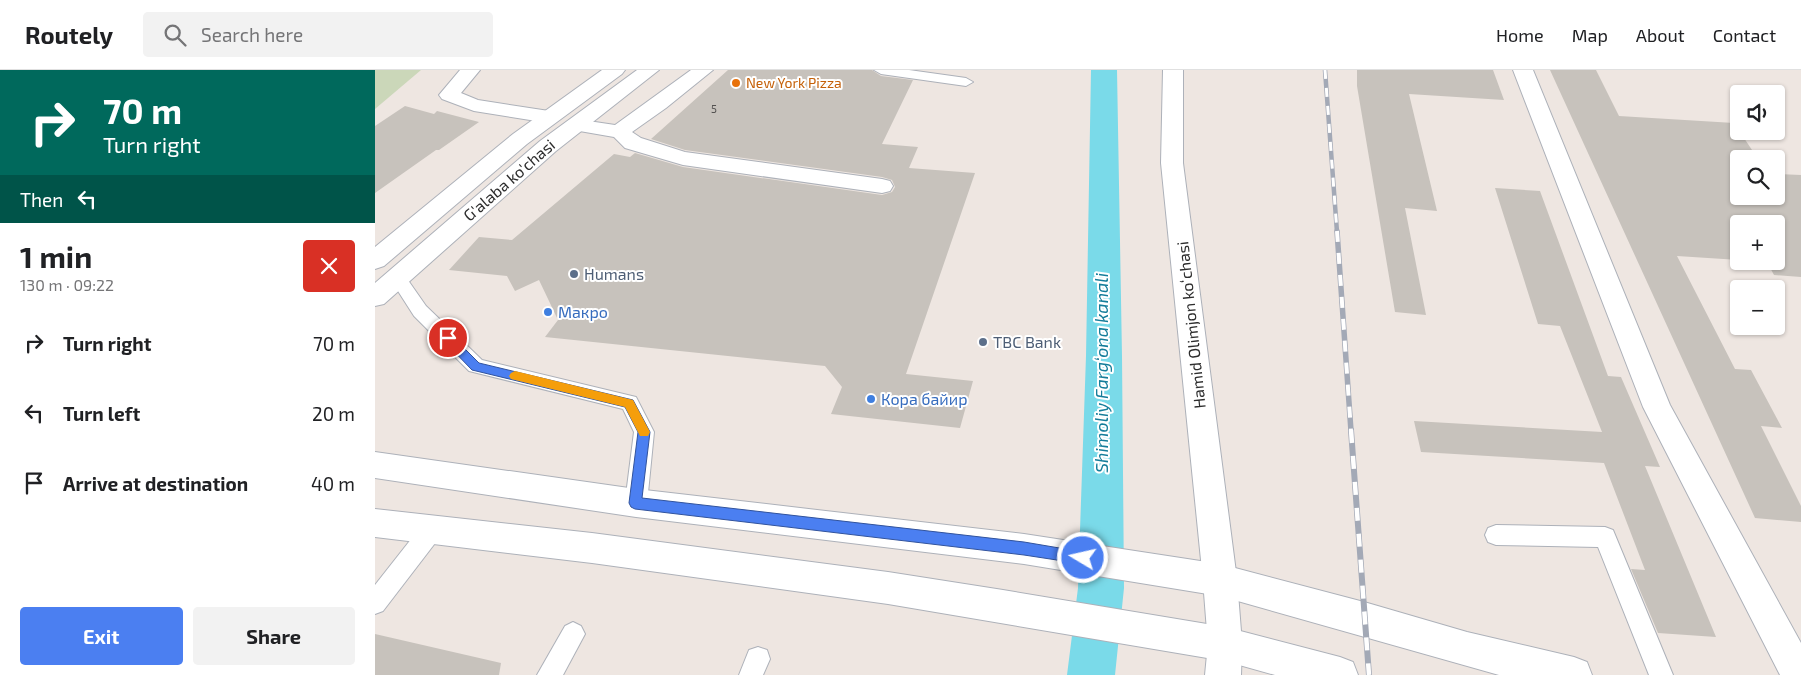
<!DOCTYPE html>
<meta charset="utf-8">
<style>
:root{--surface:#fff;--page:#f2f2f2;--text:#202124;--muted:#757577;--line:#e0e0e0;--accent:#4b7ff1}
body{margin:0;font-family:"Exo 2",sans-serif;background:var(--page);color:var(--text);height:100vh;display:flex;flex-direction:column;font-size:19px;white-space:nowrap}
*{box-sizing:border-box;margin:0}
p{font-size:16px;color:var(--muted)}
.icon{flex:none;width:28px;height:28px;fill:none;stroke:currentColor;stroke-width:2;stroke-linecap:round;stroke-linejoin:round}
.map{position:relative;flex:1;overflow:hidden}
.details{display:flex;flex-direction:column;background:var(--surface);width:375px}
.details>*{flex:none}
.hud{background:#00695c;color:#fff;overflow:hidden}
.tools{position:absolute;left:1355px;top:15px;display:grid;gap:10px}
.tools a{display:grid;place-items:center;width:55px;height:55px;border-radius:5px;background:var(--surface);box-shadow:0 1px 4px #0004;font-size:25px}
.pin{position:absolute;display:grid;place-items:center;width:42px;height:42px;color:#fff;margin:-21px;border:2px solid #fff;border-radius:50%;box-shadow:0 1px 5px #0007}
.me{position:absolute;width:55px;margin:-28px;rotate:279deg;stroke-linejoin:round;filter:drop-shadow(0 0 4px #0008)}
.turn{display:flex;align-items:center;gap:18px;height:105px;padding:0 20px;font-size:22px}
.turn .icon{width:65px;height:65px;stroke-width:2.5}
.turn b{display:block;font-size:35px;line-height:42px}
.then{display:flex;align-items:center;height:48px;padding:0 20px;background:#0003;gap:10px;font-size:19px}
.round{display:grid;place-items:center;flex:none;width:52px;height:52px;border-radius:5px;background:var(--page)}
.head{display:flex;align-items:center;justify-content:space-between;height:85px;padding:0 20px}
h1{font-size:30px;font-weight:700;line-height:38px}
.cta{display:flex;gap:10px;margin-top:auto;padding:10px 20px}
.cta a{flex:1;height:58px;border-radius:5px;background:var(--accent);color:#fff;font-size:20px;font-weight:700;line-height:58px;text-align:center}
.cta a+a{background:var(--page);color:var(--text)}
ul{padding:0;list-style:none}
li{display:flex;align-items:center;gap:15px;height:70px;padding:0 20px}
li div{flex:1}
li b{display:block;font-size:19px}
li em{font-style:normal}
header{display:flex;align-items:center;gap:30px;box-sizing:border-box;height:70px;padding:0 25px;background:var(--surface);border-bottom:1px solid var(--line)}
header strong{font-size:24px}
nav{display:flex;gap:28px;margin-inline-start:auto;font-size:18px}
.search{width:350px;height:45px;background:var(--page);display:flex;align-items:center;gap:12px;box-sizing:border-box;padding:0 18px;border-radius:5px;color:var(--muted);font-size:19px}
main{display:flex;flex:1;min-height:0}
.map>svg:first-child{display:block}
</style>
<header>
<strong>Routely</strong>
<div class="search"><svg class="icon" aria-label="search" viewBox="0 0 24 24"><circle cx="10" cy="10" r="6"/><path d="M15 15l6 6"/></svg>Search here</div>
<nav><a>Home</a><a>Map</a><a>About</a><a>Contact</a></nav>
</header>
<main>
<section class="details">
<div class="hud">
<div class="turn"><svg class="icon" aria-label="right" viewBox="0 0 24 24"><path d="M7 20v-9h11M14 6l5 5-5 5"/></svg><div><b>70 m</b>Turn right</div></div>
<div class="then">Then<svg class="icon" aria-label="left" viewBox="0 0 24 24"><path d="M17 20v-9H6M10 6l-5 5 5 5"/></svg></div>
</div>
<div class="head"><div><h1>1 min</h1><p>130 m · 09:22</p></div><a class="round" style="background:#d93025;color:#fff"><svg class="icon" aria-label="close" viewBox="0 0 24 24"><path d="M6 6l12 12M18 6L6 18"/></svg></a></div>
<ul>
<li><svg class="icon" aria-label="right" viewBox="0 0 24 24"><path d="M7 20v-9h11M14 6l5 5-5 5"/></svg><div><b>Turn right</b></div><em>70 m</em></li>
<li><svg class="icon" aria-label="left" viewBox="0 0 24 24"><path d="M17 20v-9H6M10 6l-5 5 5 5"/></svg><div><b>Turn left</b></div><em>20 m</em></li>
<li><svg class="icon" aria-label="arrive" viewBox="0 0 24 24"><path d="M6 21V4h12l-3 4 3 4H6"/></svg><div><b>Arrive at destination</b></div><em>40 m</em></li>
</ul>
<div class="cta"><a>Exit</a><a>Share</a></div>
</section>
<div class="map">
<svg width="1426" height="605" viewBox="0 0 1426 605">
<rect width="100%" height="100%" fill="#eee6e1"/>
<polygon fill="#cbd7b9" points="0,0 46,0 0,39"/>
<g fill="none" stroke-linecap="round" stroke-linejoin="round">
<polygon fill="#7adae9" fill-rule="evenodd" points="716,0 742,0 747,286 749,518 740,605 692,605 703,518 711,286"/>
</g>
<g fill="#c7c2bc">
<polygon points="353,0 497,0 506,6 538,10 507,74 543,77 534,98 600,103 531,304 598,311 585,358 456,344 467,317 450,296 170,267 183,250 164,210 140,221 132,206 74,200 104,167 137,170 239,84 255,87 260,83 308,97 507,125 517,122 520,117 517,110 507,107 310,80 276,69"/>
<polygon points="982,0 1118,0 1129,30 1034,24 1062,141 1030,138 1051,245 1020,242 982,16"/>
<polygon points="1175,0 1221,0 1244,46 1359,53 1383,89 1364,89 1364,126 1401,126 1401,104 1426,105 1426,207 1399,205 1392,192 1379,191 1401,191 1401,154 1364,154 1364,190 1302,186 1360,299 1376,300 1407,358 1386,356 1426,436 1426,452 1380,448"/>
<polygon points="30,36 59,44 62,41 104,52 64,80 61,80 0,123 0,56"/>
<polygon points="1120,118 1165,121 1233,306 1246,307 1285,397 1270,396 1341,567 1283,563 1256,499 1270,500 1229,393 1046,382 1039,351 1227,362 1185,256 1163,254"/>
<polygon points="0,564 126,593 124,605 0,605"/>
</g>
<g fill="none" stroke-linecap="round" stroke-linejoin="round">
<defs>
<g id="service">
<polygon points="499,0 534,0 591,8 598,12 591,16 506,4"/>
<polygon points="22,201 28,203 51,236 107,290 261,327 279,362 272,433 268,440 261,442 254,440 250,433 259,362 248,339 94,301 39,246 14,207 16,203"/>
<polygon points="56,451 64,454 67,461 64,468 8,541 0,544 0,515 48,454"/>
<polygon points="1121,455 1230,457 1238,460 1298,605 1274,605 1223,477 1121,475 1113,472 1110,465 1113,458"/>
<polygon points="198,552 206,556 210,564 188,605 162,605 190,556"/>
<polygon points="383,577 392,580 395,589 388,605 364,605 374,580"/>
</g>
<g id="minor">
<polygon points="85,0 105,0 86,23 103,30 174,41 181,43 184,47 181,51 174,53 99,41 67,29 64,25"/>
<polygon points="316,0 338,0 291,38 257,62 266,68 310,82 507,109 515,111 518,116 515,121 507,123 308,95 250,78 239,67 193,59 190,55 193,51 200,49 240,55"/>
<polygon points="788,0 808,0 808,93 862,510 867,574 866,605 830,605 833,574 828,510 786,93"/>
</g>
<polygon id="tertiary" points="1138,0 1158,0 1295,335 1426,573 1426,605 1405,605 1268,337"/>
<g id="secondary">
<polygon points="227,0 250,0 247,4 152,74 9,196 0,199 0,177 138,64"/>
<polygon points="262,0 284,0 181,81 9,234 0,236 0,213 165,71"/>
<polygon points="0,382 261,419 649,464 845,494 989,532 1092,562 1199,587 1212,592 1217,605 1124,605 845,526 649,494 261,447 0,408"/>
<polygon points="0,439 217,463 513,502 628,520 850,557 965,587 978,592 983,605 900,605 850,591 513,534 217,493 0,467"/>
</g>
</defs>
<use href="#service" stroke="#adb1b9" stroke-width="2"/>
<use href="#minor" stroke="#adb1b9" stroke-width="2"/>
<use href="#tertiary" stroke="#adb1b9" stroke-width="2"/>
<use href="#secondary" stroke="#adb1b9" stroke-width="2"/>
<use href="#service" fill="#fff" fill-rule="evenodd"/>
<use href="#minor" fill="#fff" fill-rule="evenodd"/>
<use href="#tertiary" fill="#fff" fill-rule="evenodd"/>
<use href="#secondary" fill="#fff" fill-rule="evenodd"/>
<defs>
<polyline id="rail-far2" points="950,0 962,162"/>
<polyline id="rail-far1" points="962,161 976,361"/>
<polyline id="rail" points="976,360 994,605"/>
</defs>
<use href="#rail-far2" stroke="#a3a9b6" stroke-width="4.5"/>
<use href="#rail-far1" stroke="#a3a9b6" stroke-width="5.5"/>
<use href="#rail" stroke="#a3a9b6" stroke-width="6"/>
<use href="#rail-far2" stroke="#fff" stroke-width="3" stroke-dasharray="9" stroke-linecap="butt"/>
<use href="#rail-far1" stroke="#fff" stroke-width="4" stroke-dasharray="11" stroke-linecap="butt"/>
<use href="#rail" stroke="#fff" stroke-width="4.5" stroke-dasharray="13" stroke-linecap="butt"/>
</g>
<polygon fill="#4b7ff1" stroke="#31539d" points="73,264 77,266 104,293 258,330 275,362 267,428 649,472 708,482 712,484 714,488 712,492 708,494 649,485 260,439 256,437 254,433 263,362 250,337 97,300 69,271 67,268"/>
<polygon fill="#f59e0b" points="140,301 258,330 275,362 273,366 265,366 250,337 136,309 134,306 136,303"/>
<circle fill="#e8710a" stroke="#fff" stroke-width="2" cx="361" cy="13" r="5"/>
<g fill="#5c6f8a" stroke="#fff" stroke-width="2">
<circle cx="199" cy="204" r="5"/>
<circle cx="608" cy="272" r="5"/>
</g>
<g fill="#3f7fe0" stroke="#fff" stroke-width="2">
<circle cx="173" cy="242" r="5"/>
<circle cx="496" cy="329" r="5"/>
</g>
<g text-anchor="middle" stroke-width="4" stroke-linejoin="round" paint-order="stroke">
<g font-size="11" fill="#545251">
<text x="339" y="43">5</text>
</g>
<g font-size="14" fill="#c56008" stroke="#fff" text-anchor="start">
<text x="371" y="18">New York Pizza</text>
</g>
<g font-size="16" fill="#2d2d2d" stroke="#fff">
<text transform="translate(134 110) rotate(-41)" y="6">G'alaba ko'chasi</text>
<text transform="translate(816 255) rotate(-96)" y="6">Hamid Olimjon koʻchasi</text>
</g>
<g font-size="16" fill="#4e5e75" stroke="#fff" text-anchor="start">
<text x="209" y="210">Humans</text>
<text x="618" y="278">TBC Bank</text>
</g>
<g font-size="16" fill="#366cbe" stroke="#fff" text-anchor="start">
<text x="183" y="248">Макро</text>
<text x="506" y="335">Кора байир</text>
</g>
<g font-size="18" font-style="italic" fill="#157d9a" stroke="#fff">
<text transform="translate(727 303) rotate(-90)" y="6">Shimoliy Fargʻona kanali</text>
</g>
</g>
</svg>
<div class="tools">
<a><svg class="icon" aria-label="sound" viewBox="0 0 24 24"><path d="M4 9h4l5-4v14l-5-4H4zM17 9q2 3 0 6"/></svg></a>
<a><svg class="icon" aria-label="search" viewBox="0 0 24 24"><circle cx="10" cy="10" r="6"/><path d="M15 15l6 6"/></svg></a>
<a>+</a>
<a>−</a>
</div>
<div class="pin" style="left:73px;top:268px;background:#d93025"><svg class="icon" aria-label="arrive" viewBox="0 0 24 24"><path d="M6 21V4h12l-3 4 3 4H6"/></svg></div>
<svg class="me" style="left:708px;top:488px" viewBox="-20 -20 40 40"><circle r="17" fill="#4b7ff1" stroke="#fff" stroke-width="3"/><path d="M0-11L8 9 0 5-8 9z" fill="#fff"/></svg>
</div>
</main>
